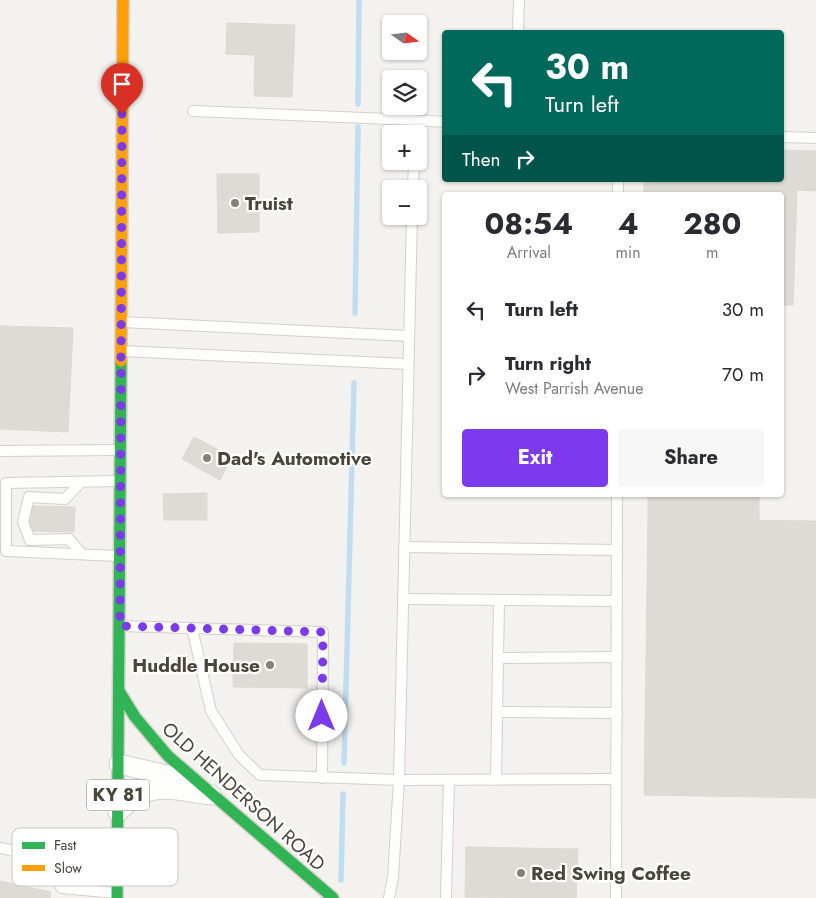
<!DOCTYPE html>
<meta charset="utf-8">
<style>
:root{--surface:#fff;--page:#f7f7f7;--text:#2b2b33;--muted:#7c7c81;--accent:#7c3aed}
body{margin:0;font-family:Jost,sans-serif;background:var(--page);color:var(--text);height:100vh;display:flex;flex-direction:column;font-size:19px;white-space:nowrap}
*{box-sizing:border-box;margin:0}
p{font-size:16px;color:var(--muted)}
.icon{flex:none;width:28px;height:28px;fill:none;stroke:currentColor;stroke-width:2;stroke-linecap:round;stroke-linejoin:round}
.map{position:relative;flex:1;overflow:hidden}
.side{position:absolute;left:442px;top:192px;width:342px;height:305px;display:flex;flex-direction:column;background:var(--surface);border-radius:5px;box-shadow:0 1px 4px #0004}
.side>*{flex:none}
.banner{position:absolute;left:442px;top:30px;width:342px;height:152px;border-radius:5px;box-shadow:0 1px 4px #0004;background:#00695c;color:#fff;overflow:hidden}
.needle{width:32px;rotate:104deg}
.tools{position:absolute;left:382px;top:15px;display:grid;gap:10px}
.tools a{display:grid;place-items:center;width:45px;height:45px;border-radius:5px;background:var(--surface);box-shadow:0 1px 4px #0004;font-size:25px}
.pin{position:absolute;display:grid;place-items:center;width:42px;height:42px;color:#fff;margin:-51px -21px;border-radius:50% 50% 50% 0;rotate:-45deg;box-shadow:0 0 5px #0007}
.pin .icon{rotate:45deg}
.me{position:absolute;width:55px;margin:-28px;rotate:0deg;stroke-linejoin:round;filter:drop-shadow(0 0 4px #0008)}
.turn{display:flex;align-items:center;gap:18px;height:105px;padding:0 20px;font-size:22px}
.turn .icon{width:65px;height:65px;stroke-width:2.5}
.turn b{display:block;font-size:35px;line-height:42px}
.then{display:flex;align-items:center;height:48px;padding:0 20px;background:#0003;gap:10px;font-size:19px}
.eta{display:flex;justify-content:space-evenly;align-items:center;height:85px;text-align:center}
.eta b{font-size:30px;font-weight:700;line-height:35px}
.primary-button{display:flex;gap:10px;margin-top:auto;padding:10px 20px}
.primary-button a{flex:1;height:58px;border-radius:5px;background:var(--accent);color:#fff;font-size:20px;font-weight:700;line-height:58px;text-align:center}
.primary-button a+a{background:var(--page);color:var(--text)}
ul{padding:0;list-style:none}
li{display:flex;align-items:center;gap:15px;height:65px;padding:0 20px}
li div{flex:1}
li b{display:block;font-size:19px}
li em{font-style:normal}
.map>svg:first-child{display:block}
</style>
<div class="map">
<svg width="816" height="898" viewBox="0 0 816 898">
<rect width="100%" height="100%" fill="#f4f2ee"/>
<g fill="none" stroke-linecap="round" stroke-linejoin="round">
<g stroke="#c0ddf1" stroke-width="5.5">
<polyline points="358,104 359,0"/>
<polyline points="355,313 358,127"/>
<polyline points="344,763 354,383"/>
<polyline points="341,880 343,794"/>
</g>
</g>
<g fill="#dedbd6" stroke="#dcd9d4">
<polygon points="227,23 295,25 292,97 254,96 255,55 226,54"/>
<polygon points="782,150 816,151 816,191 797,190 793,305 782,305 782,195 644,195 644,180 782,180"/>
<polygon points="217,174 259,174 259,232 218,233"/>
<polygon points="0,326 73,328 68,432 0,429"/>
<polygon points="194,437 232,457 220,480 182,459"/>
<polygon points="207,493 207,520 164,520 163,494"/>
<polygon points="648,495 759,495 759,521 648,519"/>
<polygon points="30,506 75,507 74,532 29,531"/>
<polygon points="648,519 816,521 816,798 644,795"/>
<polygon points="234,643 307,644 307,688 233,687"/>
<polygon points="466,847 578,849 576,898 465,897"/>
<polygon points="0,881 51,892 50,898 0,898"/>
</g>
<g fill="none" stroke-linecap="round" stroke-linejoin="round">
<defs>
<g id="lane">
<polyline points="518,32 519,0"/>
<polyline points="193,111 415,120"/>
<polyline points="415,134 415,120 445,122"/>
<polyline points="782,137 816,138"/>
<polyline points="413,189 414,161"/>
<polyline points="618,195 618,180"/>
<polyline points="122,322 409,336"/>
<polyline points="121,351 407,364"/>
<polyline points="0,451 119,450"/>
<polyline points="81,482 65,499 29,497 23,522 30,540 69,539 81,553"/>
<polyline points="404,547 617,550"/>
<polyline points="117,556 6,551 6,483 119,481"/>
<polyline points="403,599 617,601"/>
<polyline points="120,626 323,632 322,778"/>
<polyline points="192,628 211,711 239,755 260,775 399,780 616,779"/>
<polyline points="498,658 617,657"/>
<polyline points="497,712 617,713"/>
<polyline points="496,780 499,600"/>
<polyline points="0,848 39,856 62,888 116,893"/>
<polyline points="389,898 393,877 399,780 412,216"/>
<polyline points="446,898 449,780"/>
<polyline points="616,898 617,495"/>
</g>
<g id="street">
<polyline points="119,764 184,779 194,785"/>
<path d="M118,812C151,779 169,790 211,795"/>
</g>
<g id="fast">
<polyline points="119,691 135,717 168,756 333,898"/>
<polyline points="117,898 121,361"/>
</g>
<polyline id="slow" points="121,361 123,0"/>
</defs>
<use href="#lane" stroke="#d2d0cb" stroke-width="12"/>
<use href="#street" stroke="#d2d0cb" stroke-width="21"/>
<use href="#fast" stroke="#d3cfc5" stroke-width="14"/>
<use href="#slow" stroke="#d3cfc5" stroke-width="14"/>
<use href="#lane" stroke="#fdfdfc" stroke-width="10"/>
<use href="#street" stroke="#fdfdfc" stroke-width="19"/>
<use href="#fast" stroke="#30b455" stroke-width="11"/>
<use href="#slow" stroke="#ff9f0a" stroke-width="11"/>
</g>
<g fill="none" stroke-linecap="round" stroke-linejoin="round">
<polyline stroke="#7c3aed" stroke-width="9" stroke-dasharray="0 16.2" points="122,114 120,626 323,632 322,716"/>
</g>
<g fill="#868178" stroke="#fff" stroke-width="2">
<circle cx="235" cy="203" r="5"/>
<circle cx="207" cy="458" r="5"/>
<circle cx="270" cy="665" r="5"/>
<circle cx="521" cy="873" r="5"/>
</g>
<g text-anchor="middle" stroke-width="4.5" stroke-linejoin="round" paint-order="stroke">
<rect fill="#fff" stroke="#817c74" stroke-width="1" x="87" y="779.5" width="62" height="31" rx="4"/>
<g font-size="18" font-weight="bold" fill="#4b4439">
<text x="118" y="801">KY 81</text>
</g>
<g font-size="19" font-weight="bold" fill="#4b4439" stroke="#fff" text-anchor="start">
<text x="245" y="210">Truist</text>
<text x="217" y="465">Dad's Automotive</text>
<text x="260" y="672" text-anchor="end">Huddle House</text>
<text x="531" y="880">Red Swing Coffee</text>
</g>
<g font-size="19" fill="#4b4439" stroke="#fff">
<text transform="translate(244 796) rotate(42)" y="7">OLD HENDERSON ROAD</text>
</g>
</g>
<rect x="12" y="828" width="166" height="58" rx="8" fill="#fff" stroke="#c9c7c4" stroke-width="1"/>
<rect x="22" y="842" width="23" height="7" fill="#30b455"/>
<rect x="22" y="865" width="23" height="6" fill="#ff9f0a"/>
<g font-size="14" fill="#4b4439">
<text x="54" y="850">Fast</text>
<text x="54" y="873">Slow</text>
</g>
</svg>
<div class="tools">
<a><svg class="needle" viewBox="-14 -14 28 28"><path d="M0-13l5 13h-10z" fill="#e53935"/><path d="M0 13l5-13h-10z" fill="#7c7c81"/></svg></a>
<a><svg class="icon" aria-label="layers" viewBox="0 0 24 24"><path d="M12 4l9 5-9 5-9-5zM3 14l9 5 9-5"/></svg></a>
<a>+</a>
<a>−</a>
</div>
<div class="pin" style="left:122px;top:114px;background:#d93025"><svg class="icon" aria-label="arrive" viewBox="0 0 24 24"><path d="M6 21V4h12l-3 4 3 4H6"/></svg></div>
<svg class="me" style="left:322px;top:716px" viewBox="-20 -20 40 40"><circle r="19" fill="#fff"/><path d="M0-13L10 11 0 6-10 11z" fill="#7c3aed"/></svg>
<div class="banner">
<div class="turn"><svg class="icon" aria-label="left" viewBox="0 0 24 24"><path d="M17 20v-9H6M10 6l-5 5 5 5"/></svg><div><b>30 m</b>Turn left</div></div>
<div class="then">Then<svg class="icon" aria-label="right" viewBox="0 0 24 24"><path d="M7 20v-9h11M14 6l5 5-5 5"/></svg></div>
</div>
<section class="side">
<div class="eta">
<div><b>08:54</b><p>Arrival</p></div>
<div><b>4</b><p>min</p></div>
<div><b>280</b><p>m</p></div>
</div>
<ul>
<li><svg class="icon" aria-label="left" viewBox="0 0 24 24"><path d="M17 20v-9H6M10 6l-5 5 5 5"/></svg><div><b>Turn left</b></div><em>30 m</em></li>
<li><svg class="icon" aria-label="right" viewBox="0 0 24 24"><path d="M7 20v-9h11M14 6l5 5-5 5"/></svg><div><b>Turn right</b><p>West Parrish Avenue</p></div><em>70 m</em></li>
</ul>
<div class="primary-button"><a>Exit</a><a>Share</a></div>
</section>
</div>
